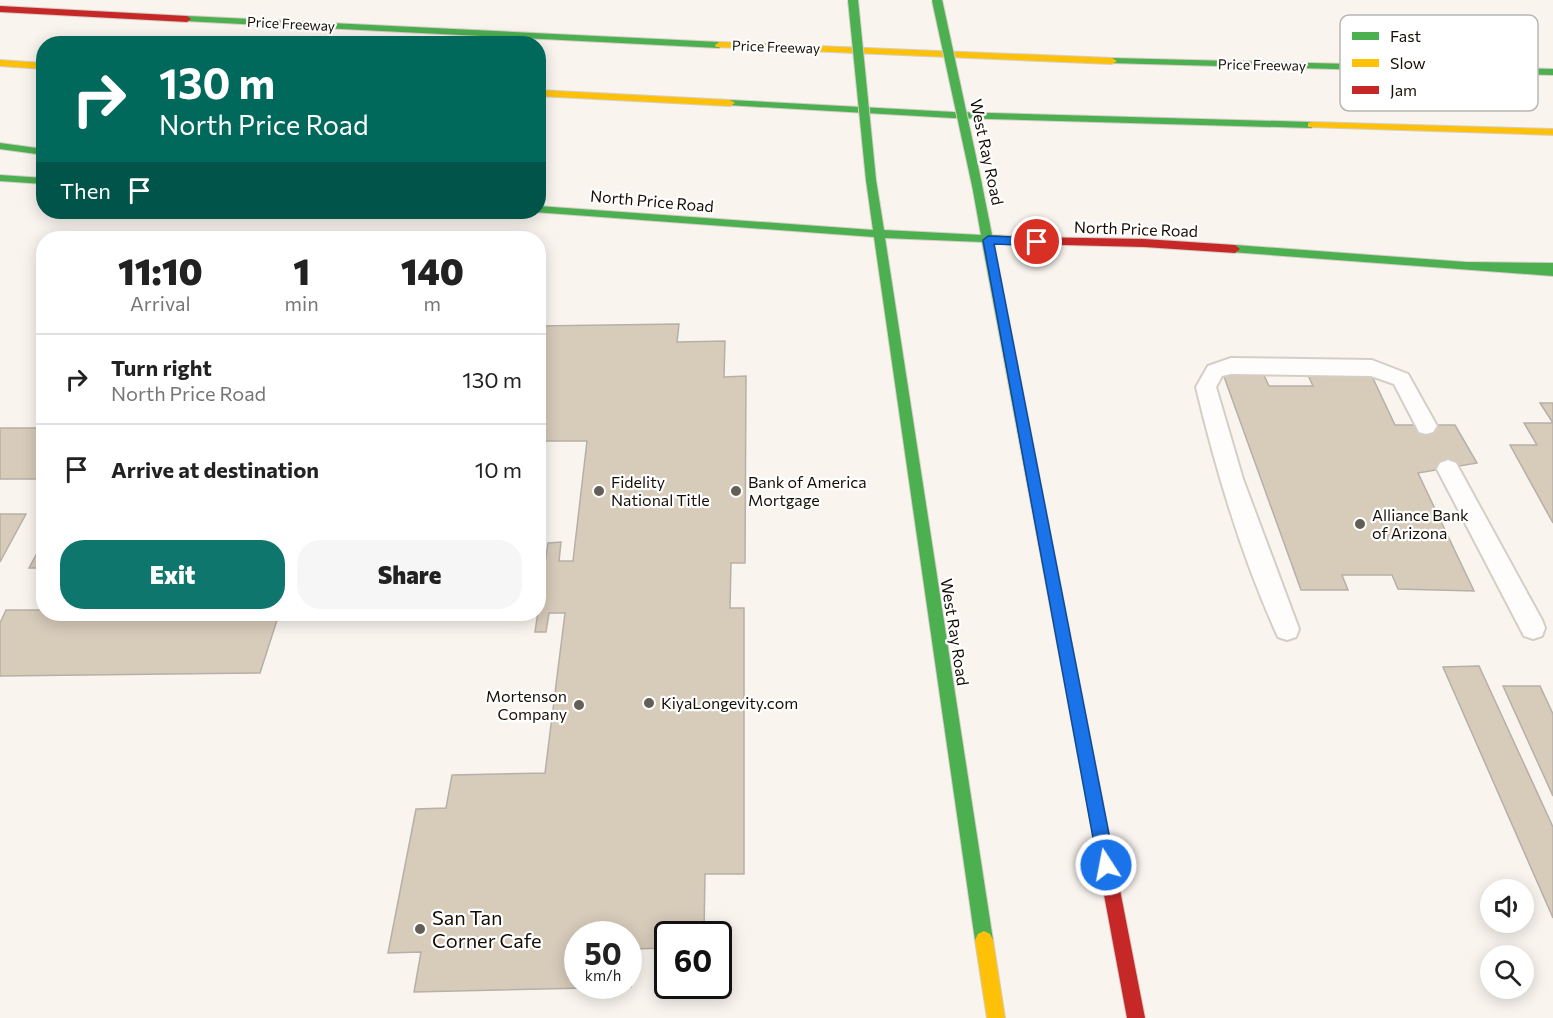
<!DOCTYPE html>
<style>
:root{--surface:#fff;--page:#f6f6f6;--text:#222;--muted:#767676;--line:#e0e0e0;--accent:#0f766e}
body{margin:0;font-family:Commissioner,sans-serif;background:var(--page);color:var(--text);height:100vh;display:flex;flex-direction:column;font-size:22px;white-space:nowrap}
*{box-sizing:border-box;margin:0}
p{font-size:20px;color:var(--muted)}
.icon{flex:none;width:33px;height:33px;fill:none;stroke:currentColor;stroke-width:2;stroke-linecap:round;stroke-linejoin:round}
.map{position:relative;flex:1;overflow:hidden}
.drawer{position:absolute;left:36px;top:231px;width:510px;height:390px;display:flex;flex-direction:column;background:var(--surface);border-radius:24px;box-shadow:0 3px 15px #0003}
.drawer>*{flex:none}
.top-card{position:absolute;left:36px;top:36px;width:510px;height:183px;border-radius:24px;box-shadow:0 3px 15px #0003;background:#00695c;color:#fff;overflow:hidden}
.tools{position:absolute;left:1480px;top:879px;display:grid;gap:12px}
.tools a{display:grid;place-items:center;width:54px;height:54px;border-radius:50%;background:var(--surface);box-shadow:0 3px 15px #0003;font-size:30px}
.speed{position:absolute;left:564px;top:921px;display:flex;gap:12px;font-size:30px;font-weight:700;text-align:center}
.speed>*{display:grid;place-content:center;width:78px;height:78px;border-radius:50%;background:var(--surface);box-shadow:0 3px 15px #0003;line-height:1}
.speed small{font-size:15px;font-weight:400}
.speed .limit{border:3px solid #111;border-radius:9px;background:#fff;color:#111}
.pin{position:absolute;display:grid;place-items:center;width:51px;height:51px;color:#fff;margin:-26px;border:3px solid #fff;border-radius:50%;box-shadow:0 2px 6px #0007}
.me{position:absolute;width:66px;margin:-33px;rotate:349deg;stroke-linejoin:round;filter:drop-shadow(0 0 4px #0008)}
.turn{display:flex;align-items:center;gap:21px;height:126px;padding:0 24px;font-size:27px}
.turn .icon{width:78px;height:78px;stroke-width:2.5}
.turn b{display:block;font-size:42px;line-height:51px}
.then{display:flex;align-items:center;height:57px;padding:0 24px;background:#0003;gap:12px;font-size:22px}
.eta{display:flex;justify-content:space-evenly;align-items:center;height:102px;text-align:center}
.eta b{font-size:36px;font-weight:800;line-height:42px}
.cta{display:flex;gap:12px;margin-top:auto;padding:12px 24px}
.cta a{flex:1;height:69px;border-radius:24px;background:var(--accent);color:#fff;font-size:24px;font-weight:800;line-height:69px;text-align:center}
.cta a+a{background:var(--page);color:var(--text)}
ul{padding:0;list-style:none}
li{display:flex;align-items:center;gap:18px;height:90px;padding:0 24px;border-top:2px solid var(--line)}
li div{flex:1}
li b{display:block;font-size:22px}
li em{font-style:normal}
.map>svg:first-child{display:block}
</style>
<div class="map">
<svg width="1553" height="1018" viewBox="0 0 1553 1018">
<rect width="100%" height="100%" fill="#f9f4ee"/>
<g fill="#d7cbba" stroke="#b6b0a8" stroke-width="1.5" fill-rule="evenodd">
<path d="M679,324L677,342L725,341L724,377L746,376L745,563H731L730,608H744V874H705L704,934H668V948L634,949L631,987L414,992L421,952L388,953L416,809L446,808L452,775L545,773L565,613H549L546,632H535L548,543L561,542L559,561H573L587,441H538V326ZM578,934H628V986H578Z"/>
<polygon points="1222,371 1263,373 1269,386 1313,386 1307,373 1370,372 1395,425 1455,425 1477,463 1418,473 1474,591 1398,589 1392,575 1342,575 1348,590 1301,590"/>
<polygon points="1540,403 1553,403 1553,523 1510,445 1537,445 1524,423 1553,423"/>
<rect x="0" y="428" width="44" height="51"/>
<polygon points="0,514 26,514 0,562"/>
<polygon points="44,540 44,568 29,568"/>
<polygon points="6,610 44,610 44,614 279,614 260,673 0,676 0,623"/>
<polygon points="1479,666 1553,827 1553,918 1443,667"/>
<polygon points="1503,686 1540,686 1553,714 1553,796"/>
</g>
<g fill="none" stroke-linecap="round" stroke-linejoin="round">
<defs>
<g id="lane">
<path d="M1231,358L1372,360L1408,374L1437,426L1433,432L1426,434L1419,432L1394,384L1371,376L1231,374L1222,376L1216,387L1243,479L1299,629L1296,637L1287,640L1278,637C1242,558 1216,471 1196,387L1208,366Z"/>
<polygon points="1448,460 1456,463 1542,620 1545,628 1542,636 1533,639 1524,636 1437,469 1440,463"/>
</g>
<g id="fast">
<polygon points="187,16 719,42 723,45 719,48 184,21 183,19"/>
<polygon points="1112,58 1553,69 1553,75 1109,63 1107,61"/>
<polygon points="730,100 953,112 1311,122 1316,125 1311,128 953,118 727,105 727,101"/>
<polygon points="0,143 44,149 44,155 0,149"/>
<polygon points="0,175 44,178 44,184 0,181"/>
<polygon points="871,177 876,180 884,230 981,235 972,185 977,182 982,185 992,235 1029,237 1034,241 1029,245 994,243 1102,798 1100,804 1094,806 1088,804 1086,798 982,242 885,238 993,940 990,946 984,949 978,946 975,940 874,237 534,212 538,212 538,206 873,230 866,180"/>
<polygon points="1235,245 1466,262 1553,263 1553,276 1231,252 1231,246"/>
</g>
<g id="slow">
<polygon points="719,42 1112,58 1117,61 1112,64 716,47 715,45"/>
<polygon points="0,60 44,63 44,69 0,66"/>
<polygon points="538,90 730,100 735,103 730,106 538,96"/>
<polygon points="1311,122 1553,129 1553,135 1308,127 1308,123"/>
<polygon points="984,931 990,934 993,940 1005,1018 987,1018 975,940 978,934"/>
</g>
<g id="jam">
<polygon points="0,6 187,16 191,19 187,22 0,12"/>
<polygon points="1029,237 1144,239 1235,245 1240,249 1235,253 1144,247 1025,244 1025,238"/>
<polygon points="1094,790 1100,792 1102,798 1145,1018 1127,1018 1086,798 1088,792"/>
</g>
</defs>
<use href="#lane" stroke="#d5cec6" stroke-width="4"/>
<use href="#fast" stroke="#d5cec6" stroke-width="2"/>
<use href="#slow" stroke="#d5cec6" stroke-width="2"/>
<use href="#jam" stroke="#d5cec6" stroke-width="2"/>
<use href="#lane" fill="#fefdfc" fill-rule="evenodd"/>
<use href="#fast" fill="#4caf50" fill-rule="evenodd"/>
<use href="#slow" fill="#ffc107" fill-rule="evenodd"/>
<use href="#jam" fill="#c62828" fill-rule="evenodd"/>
<defs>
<g id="fast-bridge">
<polyline points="853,0 871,180"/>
<polyline points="937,0 977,185"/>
</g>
</defs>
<use href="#fast-bridge" stroke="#d5cec6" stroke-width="12" stroke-linecap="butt"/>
<use href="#fast-bridge" stroke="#4caf50" stroke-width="10"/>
</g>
<polygon fill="#1a73e8" stroke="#114b97" stroke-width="1.5" points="988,236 1037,238 1042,242 1037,246 994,244 1115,865 1112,871 1106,874 1100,871 1098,865 983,240"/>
<g fill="#655e57" stroke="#fff" stroke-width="2">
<circle cx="599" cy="491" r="6"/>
<circle cx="736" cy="491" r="6"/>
<circle cx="1360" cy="524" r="6"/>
<circle cx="649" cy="703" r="6"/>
<circle cx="579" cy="705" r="6"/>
<circle cx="420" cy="929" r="6"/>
</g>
<g text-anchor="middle" stroke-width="4.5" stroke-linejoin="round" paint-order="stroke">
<g font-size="14" fill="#160e05" stroke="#fff">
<text transform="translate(291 24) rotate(3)" y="5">Price Freeway</text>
<text transform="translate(776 47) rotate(2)" y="5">Price Freeway</text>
<text transform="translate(1262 65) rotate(1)" y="5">Price Freeway</text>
</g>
<g font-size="16" fill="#160e05" stroke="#fff">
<text transform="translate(987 152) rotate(78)" y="6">West Ray Road</text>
<text transform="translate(652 201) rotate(5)" y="6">North Price Road</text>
<text transform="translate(1136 229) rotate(2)" y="6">North Price Road</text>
<text transform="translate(955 632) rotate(81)" y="6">West Ray Road</text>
</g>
<g font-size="16" fill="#160e05" stroke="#fff" text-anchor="start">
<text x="611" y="488">Fidelity<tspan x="611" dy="18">National Title</tspan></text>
<text x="748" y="488">Bank of America<tspan x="748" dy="18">Mortgage</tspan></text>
<text x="1372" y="521">Alliance Bank<tspan x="1372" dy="18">of Arizona</tspan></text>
<text x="567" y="702" text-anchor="end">Mortenson<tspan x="567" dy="18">Company</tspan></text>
<text x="661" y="709">KiyaLongevity.com</text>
</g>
<g font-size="20" fill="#160e05" stroke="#fff" text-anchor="start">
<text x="432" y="925">San Tan<tspan x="432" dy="23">Corner Cafe</tspan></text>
</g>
</g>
<rect x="1340" y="15" width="198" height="96" rx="9" fill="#fff" stroke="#b9b7b4" stroke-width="1.5"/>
<rect x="1352" y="32" width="27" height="8" fill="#4caf50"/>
<rect x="1352" y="59" width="27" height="8" fill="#ffc107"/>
<rect x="1352" y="86" width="27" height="8" fill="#c62828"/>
<g font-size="16" fill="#160e05">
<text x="1390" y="42">Fast</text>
<text x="1390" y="69">Slow</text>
<text x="1390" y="96">Jam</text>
</g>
</svg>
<div class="tools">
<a><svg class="icon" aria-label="sound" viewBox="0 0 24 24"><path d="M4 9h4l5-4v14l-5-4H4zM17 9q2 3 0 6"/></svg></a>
<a><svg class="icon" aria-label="search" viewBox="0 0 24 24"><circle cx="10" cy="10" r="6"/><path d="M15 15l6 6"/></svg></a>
</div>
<div class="speed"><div>50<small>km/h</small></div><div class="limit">60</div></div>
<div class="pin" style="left:1037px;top:242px;background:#d93025"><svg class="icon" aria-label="arrive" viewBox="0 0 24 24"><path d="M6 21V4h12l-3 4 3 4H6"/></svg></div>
<svg class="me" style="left:1106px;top:865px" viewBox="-20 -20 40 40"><circle r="17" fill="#1a73e8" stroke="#fff" stroke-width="3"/><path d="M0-11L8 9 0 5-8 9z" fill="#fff"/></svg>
<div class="top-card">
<div class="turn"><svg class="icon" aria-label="right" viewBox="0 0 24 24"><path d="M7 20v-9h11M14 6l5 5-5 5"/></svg><div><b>130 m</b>North Price Road</div></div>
<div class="then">Then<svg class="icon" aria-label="arrive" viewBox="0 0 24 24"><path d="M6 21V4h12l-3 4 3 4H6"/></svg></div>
</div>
<section class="drawer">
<div class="eta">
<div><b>11:10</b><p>Arrival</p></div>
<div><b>1</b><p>min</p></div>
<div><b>140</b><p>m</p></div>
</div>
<ul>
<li><svg class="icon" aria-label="right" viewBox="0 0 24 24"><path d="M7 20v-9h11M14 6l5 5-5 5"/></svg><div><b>Turn right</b><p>North Price Road</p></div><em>130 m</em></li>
<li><svg class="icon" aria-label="arrive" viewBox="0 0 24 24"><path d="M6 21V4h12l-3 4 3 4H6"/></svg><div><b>Arrive at destination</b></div><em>10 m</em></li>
</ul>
<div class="cta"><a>Exit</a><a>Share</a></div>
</section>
</div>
